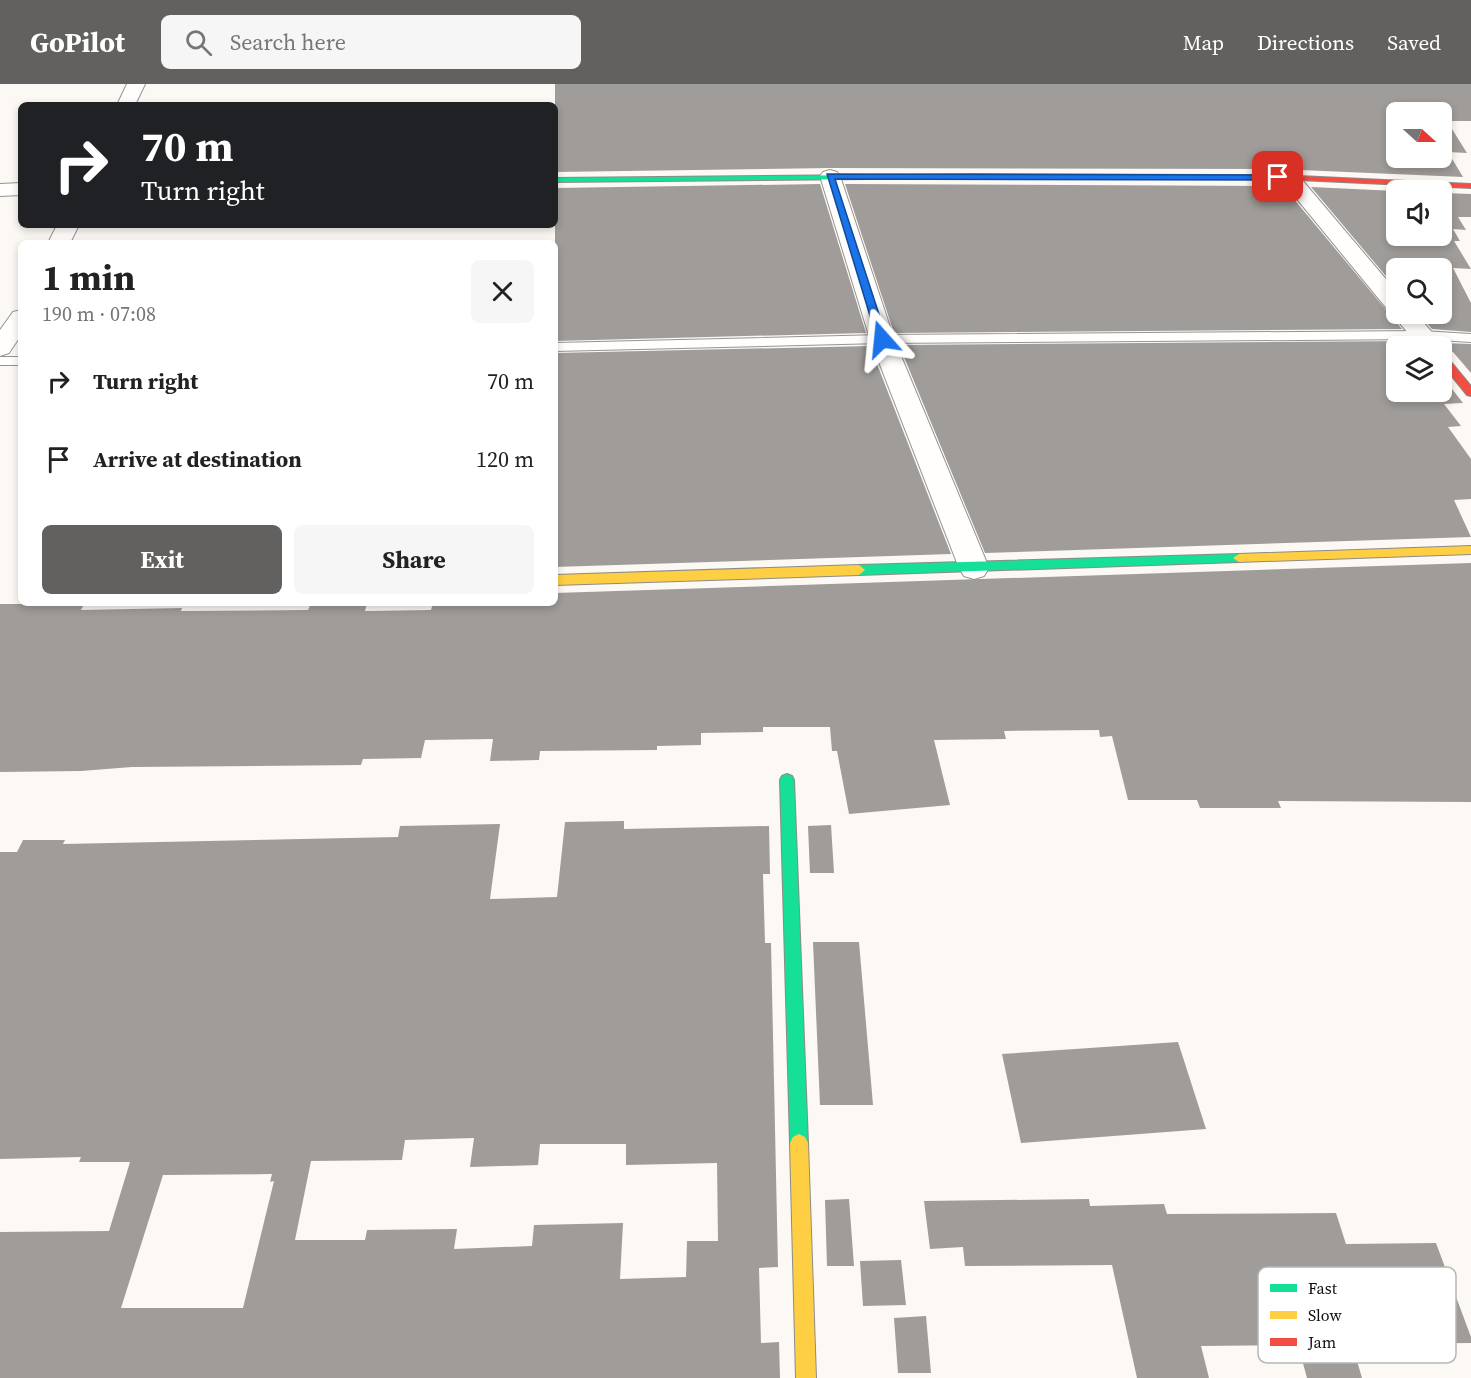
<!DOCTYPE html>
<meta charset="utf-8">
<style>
:root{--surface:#fff;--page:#f6f6f6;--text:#222;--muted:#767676;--accent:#62615f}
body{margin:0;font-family:"Source Serif 4",serif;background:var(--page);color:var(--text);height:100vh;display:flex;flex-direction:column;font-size:22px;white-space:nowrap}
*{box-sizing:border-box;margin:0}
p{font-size:20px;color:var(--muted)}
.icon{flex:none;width:33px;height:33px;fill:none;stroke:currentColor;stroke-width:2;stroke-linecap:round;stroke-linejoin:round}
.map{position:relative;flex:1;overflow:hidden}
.drawer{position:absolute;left:18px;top:156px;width:540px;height:366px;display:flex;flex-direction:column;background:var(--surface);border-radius:9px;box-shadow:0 3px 9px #0003}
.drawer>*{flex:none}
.hud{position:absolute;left:18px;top:18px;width:540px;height:126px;border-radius:9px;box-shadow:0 3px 9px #0003;background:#202124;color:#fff;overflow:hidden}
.needle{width:39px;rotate:111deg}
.buttons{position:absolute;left:1386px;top:18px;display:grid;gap:12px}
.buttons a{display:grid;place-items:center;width:66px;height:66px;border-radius:9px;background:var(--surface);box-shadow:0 3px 9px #0003;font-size:30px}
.pin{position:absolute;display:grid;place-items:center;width:51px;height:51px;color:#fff;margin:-26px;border-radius:12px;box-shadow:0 3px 9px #0006}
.me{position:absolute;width:66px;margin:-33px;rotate:342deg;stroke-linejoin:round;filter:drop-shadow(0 0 4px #0008)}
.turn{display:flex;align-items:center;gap:21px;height:126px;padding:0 24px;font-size:27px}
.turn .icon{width:78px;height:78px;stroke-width:2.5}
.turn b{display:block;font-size:42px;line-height:51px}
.round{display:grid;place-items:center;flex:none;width:63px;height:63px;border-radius:9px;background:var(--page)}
.summary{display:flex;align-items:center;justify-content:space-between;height:102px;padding:0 24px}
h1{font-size:36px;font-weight:700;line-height:45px}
.primary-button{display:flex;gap:12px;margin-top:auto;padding:12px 24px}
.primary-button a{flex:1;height:69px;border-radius:9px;background:var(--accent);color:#fff;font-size:24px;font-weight:700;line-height:69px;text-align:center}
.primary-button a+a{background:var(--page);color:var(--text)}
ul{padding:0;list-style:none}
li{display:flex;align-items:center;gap:18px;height:78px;padding:0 24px}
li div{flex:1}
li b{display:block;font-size:22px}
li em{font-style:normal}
header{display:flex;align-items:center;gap:36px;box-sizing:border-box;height:84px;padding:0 30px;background:var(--accent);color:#fff}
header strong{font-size:28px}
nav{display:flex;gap:33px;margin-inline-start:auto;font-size:21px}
.search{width:420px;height:54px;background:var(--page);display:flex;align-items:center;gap:15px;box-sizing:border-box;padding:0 21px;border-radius:9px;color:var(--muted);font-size:22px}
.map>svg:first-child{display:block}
</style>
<header>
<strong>GoPilot</strong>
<div class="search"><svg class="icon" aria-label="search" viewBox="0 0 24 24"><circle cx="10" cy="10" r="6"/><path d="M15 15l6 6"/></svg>Search here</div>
<nav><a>Map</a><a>Directions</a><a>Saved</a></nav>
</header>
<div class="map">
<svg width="1471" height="1294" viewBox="0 0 1471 1294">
<rect width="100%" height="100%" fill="#fcf9f4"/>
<g fill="#a09c99" fill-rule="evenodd">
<path d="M555,0H1471V37H1447L1467,69L1448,68L1463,93L1277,85L830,84L555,88ZM1396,28H1442V74H1396Z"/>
<polygon points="820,100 866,249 555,257 555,104"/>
<polygon points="845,100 1283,102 1402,245 894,249"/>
<polygon points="1311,103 1396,107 1396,152 1442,152 1442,109 1471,110 1471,133 1458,133 1466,146 1453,145 1460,157 1454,157 1471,185 1453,184 1471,219 1471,248 1432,245 1419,230 1442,230 1442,184 1396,184 1396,204"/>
<polygon points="1412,257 1416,262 1396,262 1396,308 1442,308 1442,292 1463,319 1444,320 1461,342 1448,343 1471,375 1471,415 1454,416 1471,453 985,469 899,261"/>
<polygon points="1444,259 1471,260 1471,289 1453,268 1445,265"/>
<polygon points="870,262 951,470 555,483 555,269"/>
<polygon points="1471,479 1471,718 1278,717 1281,724 1200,724 1197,716 1128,716 1112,652 1100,653 1099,646 1004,647 1006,655 934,656 950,721 849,730 837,667 832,667 830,643 763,643 763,648 701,649 701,661 657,662 657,666 540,667 539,676 490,677 493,655 425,656 421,674 363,675 361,681 132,683 81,687 0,688 0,520 84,520 81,526 182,524 181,527 308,526 311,519 367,519 365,527 431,526 433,519 555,519 555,509"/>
<path d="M624,737V745L769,742L770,790H763L765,859H771L778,1183L759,1184L761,1259L779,1258L780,1294H0V1148L109,1147L130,1078H79L81,1073L0,1075V768H17L23,756H65L63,760L398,753L400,742L500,740L490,815L557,813L565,738ZM474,1054L470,1083L538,1081L540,1060H626V1081L717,1079L718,1157H687L686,1193L620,1195L623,1139L534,1141L532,1162L454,1165L457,1145L367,1146L365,1156H295L311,1077L402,1076L405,1056ZM272,1090L270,1098L274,1097L243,1224H121L163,1091Z"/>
<polygon points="831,741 834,789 810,789 808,742"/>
<polygon points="813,858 859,858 873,1021 820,1021"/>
<polygon points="1178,958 1206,1045 1021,1059 1002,970"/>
<polygon points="849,1115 854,1182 827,1182 825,1116"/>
<polygon points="1089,1115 1090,1122 1164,1120 1167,1130 1336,1129 1346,1160 1436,1159 1471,1253 1471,1259 1352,1260 1362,1294 1307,1294 1298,1261 1201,1262 1209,1294 1137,1294 1112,1181 965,1182 963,1163 930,1165 924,1117"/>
<polygon points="901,1176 906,1221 863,1222 860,1177"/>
<polygon points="926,1232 931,1289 898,1289 894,1234"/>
</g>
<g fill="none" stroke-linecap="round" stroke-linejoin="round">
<defs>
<g id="lane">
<polygon points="1422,247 1471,250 1471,258 1422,255 882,259 555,267 555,259 882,251"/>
<rect x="0" y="273" width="21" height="8"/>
</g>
<g id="street">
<polygon points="127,0 145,0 135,21 117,21"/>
<polygon points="830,86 837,88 840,92 894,255 989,484 984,492 974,495 964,492 959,484 870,255 820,92 823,88"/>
<polygon points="1290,88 1297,90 1396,207 1396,230 1416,230 1444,262 1442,266 1442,262 1419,262 1392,230 1394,227 1388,226 1283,98 1280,94 1283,90"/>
<polygon points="21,99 21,111 0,112 0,100"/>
<polygon points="57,141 79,141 70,159 48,159"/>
<polygon points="21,226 21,251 9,269 0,272 0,246 13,228"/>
</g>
<g id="fast">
<polygon points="975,90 976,92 972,94 555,98 555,94"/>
<polygon points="1239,470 1245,474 1239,478 859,491 853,486 859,481"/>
<polygon points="787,690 792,692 794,696 808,1059 805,1065 799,1068 793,1065 790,1059 780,696 782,692"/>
</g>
<g id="slow">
<polygon points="969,90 1216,91 1220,93 1216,95 972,94 968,92"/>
<polygon points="1471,462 1471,470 1239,478 1233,474 1239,470"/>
<polygon points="859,481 865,486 859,491 555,501 555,491"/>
<polygon points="799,1050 805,1053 808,1059 816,1294 796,1294 790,1059 793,1053"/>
</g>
<g id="jam">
<polygon points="1213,91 1277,91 1471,100 1471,104 1277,95 1213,95"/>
<polygon points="1442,271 1446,272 1471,302 1471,312 1467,311 1442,280"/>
</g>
</defs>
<use href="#lane" stroke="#969492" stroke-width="2"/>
<use href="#street" stroke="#969492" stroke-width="2"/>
<use href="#fast" stroke="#8c8b89" stroke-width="2"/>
<use href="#slow" stroke="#8c8b89" stroke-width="2"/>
<use href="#jam" stroke="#8c8b89" stroke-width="2"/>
<use href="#lane" fill="#fffefd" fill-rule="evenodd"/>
<use href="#street" fill="#fffefd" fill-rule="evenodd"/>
<use href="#fast" fill="#16e098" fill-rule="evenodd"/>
<use href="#slow" fill="#ffcf43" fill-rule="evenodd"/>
<use href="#jam" fill="#f24e42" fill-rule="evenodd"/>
</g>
<polygon fill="#1a73e8" stroke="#114b97" stroke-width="1.5" points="827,90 1278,91 1282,93 1278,96 835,95 887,255 882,258 877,255"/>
<rect x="1258" y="1183" width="198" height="96" rx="9" fill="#fff" stroke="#b7b7b7" stroke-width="1.5"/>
<rect x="1270" y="1200" width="27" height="8" fill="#16e098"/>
<rect x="1270" y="1227" width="27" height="8" fill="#ffcf43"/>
<rect x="1270" y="1254" width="27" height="8" fill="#f24e42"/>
<g font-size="16" fill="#0f0f0f">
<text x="1308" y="1210">Fast</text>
<text x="1308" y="1237">Slow</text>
<text x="1308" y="1264">Jam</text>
</g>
</svg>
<div class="buttons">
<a><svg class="needle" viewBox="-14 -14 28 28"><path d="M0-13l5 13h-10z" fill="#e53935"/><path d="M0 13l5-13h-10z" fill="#767676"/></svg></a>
<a><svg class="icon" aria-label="sound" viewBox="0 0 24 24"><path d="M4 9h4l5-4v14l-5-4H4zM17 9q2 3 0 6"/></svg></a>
<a><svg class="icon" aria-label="search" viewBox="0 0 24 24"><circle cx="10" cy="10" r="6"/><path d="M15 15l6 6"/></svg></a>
<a><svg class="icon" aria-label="layers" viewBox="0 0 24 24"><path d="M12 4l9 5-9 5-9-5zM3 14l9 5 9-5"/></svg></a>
</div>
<div class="pin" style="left:1278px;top:93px;background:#d93025"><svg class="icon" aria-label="arrive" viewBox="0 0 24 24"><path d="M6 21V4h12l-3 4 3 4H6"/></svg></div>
<svg class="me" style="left:882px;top:255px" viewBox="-20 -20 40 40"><path d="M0-17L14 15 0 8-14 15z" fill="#1a73e8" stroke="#fff" stroke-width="4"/></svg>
<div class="hud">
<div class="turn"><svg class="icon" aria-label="right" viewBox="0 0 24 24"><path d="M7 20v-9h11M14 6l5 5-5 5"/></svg><div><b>70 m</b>Turn right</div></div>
</div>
<section class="drawer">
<div class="summary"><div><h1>1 min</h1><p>190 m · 07:08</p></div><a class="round"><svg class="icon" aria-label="close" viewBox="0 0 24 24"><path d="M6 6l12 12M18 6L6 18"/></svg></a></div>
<ul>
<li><svg class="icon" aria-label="right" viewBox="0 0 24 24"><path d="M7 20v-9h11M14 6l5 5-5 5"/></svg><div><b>Turn right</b></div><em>70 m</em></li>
<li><svg class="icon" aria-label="arrive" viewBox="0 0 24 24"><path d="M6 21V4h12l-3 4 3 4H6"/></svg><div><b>Arrive at destination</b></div><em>120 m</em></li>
</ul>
<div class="primary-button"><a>Exit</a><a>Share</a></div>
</section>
</div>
